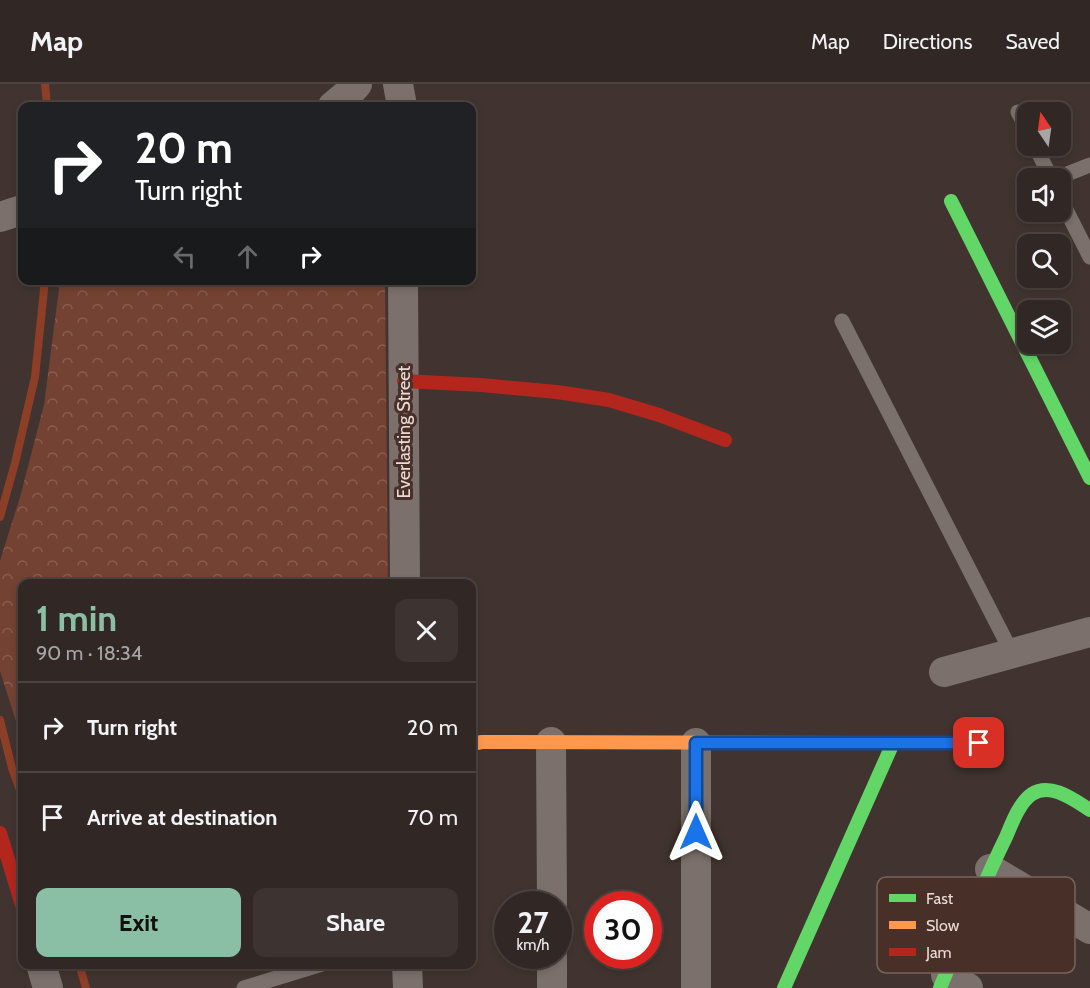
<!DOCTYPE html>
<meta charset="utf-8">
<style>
:root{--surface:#312724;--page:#3d3331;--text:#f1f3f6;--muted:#a8a5a6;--line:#4c4441;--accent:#8abfa5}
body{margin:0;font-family:Cabin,sans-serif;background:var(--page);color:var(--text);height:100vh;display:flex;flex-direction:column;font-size:22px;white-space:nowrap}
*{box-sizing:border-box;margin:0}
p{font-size:20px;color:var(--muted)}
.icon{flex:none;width:33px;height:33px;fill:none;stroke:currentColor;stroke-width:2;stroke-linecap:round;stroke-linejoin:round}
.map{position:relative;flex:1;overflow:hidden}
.details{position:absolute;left:18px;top:495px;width:458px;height:390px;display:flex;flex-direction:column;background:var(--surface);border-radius:12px;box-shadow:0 3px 9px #0003,0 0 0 2px var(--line)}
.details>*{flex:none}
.top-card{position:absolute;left:18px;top:18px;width:458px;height:183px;border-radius:12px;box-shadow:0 3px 9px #0003,0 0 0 2px var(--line);background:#202124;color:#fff;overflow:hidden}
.needle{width:39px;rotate:347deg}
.fabs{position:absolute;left:1017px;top:18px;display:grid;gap:12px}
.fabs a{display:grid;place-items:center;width:54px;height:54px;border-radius:12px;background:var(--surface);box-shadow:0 3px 9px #0003,0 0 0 2px var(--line);font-size:30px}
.speed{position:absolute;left:494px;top:807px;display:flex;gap:12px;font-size:30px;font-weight:700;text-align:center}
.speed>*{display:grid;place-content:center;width:78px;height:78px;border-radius:50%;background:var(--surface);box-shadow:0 3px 9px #0003,0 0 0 2px var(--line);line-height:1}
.speed small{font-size:15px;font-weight:400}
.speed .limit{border:9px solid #d22;background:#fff;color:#111}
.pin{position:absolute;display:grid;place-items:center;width:51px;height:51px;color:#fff;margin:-26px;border-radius:12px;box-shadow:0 3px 9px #0006}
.me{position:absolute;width:66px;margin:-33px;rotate:0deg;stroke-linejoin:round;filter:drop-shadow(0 0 4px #0008)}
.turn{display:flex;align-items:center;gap:21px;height:126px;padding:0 18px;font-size:27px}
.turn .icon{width:78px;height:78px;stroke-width:2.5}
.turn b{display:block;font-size:42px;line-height:51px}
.lanes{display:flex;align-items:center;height:57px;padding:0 18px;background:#0003;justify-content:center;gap:30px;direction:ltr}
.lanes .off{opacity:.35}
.round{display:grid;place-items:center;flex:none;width:63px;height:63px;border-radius:12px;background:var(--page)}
.summary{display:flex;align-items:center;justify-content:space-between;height:102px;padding:0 18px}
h1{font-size:36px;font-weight:700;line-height:45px;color:var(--accent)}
.button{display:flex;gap:12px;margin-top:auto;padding:12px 18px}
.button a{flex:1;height:69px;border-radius:12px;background:var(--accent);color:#111;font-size:24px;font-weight:700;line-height:69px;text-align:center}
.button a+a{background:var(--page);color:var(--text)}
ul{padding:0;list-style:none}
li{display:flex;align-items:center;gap:18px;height:90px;padding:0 18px;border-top:2px solid var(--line)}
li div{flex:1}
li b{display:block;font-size:22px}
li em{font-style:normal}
header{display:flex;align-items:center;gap:36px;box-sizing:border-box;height:84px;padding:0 30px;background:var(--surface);border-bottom:2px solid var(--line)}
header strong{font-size:28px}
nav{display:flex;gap:33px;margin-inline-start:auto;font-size:21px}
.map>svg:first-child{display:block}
</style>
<header>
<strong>Map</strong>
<nav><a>Map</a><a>Directions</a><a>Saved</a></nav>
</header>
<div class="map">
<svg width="1090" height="904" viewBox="0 0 1090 904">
<defs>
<pattern id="forest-crowns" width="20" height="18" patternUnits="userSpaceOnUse" patternTransform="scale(1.5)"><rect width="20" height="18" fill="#744233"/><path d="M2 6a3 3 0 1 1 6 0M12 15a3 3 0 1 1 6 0" fill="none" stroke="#885d50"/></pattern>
</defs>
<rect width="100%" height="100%" fill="#413430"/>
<polygon fill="url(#forest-crowns)" points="60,197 385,197 388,499 22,500 22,656 0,587 0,477 20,413 44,321"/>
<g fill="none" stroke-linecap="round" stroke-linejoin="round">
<g stroke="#8d3e26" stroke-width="8">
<polyline points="45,0 47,22"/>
<polyline points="0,433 15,379 35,293 45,196"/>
<polyline points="0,636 12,684 22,712"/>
<polyline points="79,880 86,904"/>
</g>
<g stroke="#7b706c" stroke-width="15">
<polyline points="1018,28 1028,47"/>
<polyline points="1035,62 1051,94"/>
<polyline points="1057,94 1090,81"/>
<polyline points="1060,114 1090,173"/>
<polyline points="842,237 1012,569"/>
<polyline points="244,904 322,880"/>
</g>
<g stroke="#7b706c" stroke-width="30">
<polyline points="398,0 402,22"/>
<polyline points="333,22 350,8 357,0"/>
<polyline points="0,133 22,126"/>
<polyline points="403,196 405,500"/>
<polyline points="944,588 1090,548"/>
<polyline points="551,658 552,820"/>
<polyline points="696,659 696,904"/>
<polyline points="990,785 1090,845"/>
<polyline points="552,872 552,904"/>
<polyline points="41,880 48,904"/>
<polyline points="407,880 408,904"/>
<polyline points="946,891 968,904"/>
</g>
<g stroke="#63d668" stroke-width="14">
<polyline points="951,117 1090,394"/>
<polyline points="784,904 893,659"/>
<path d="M940,904C961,853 982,802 1006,753C1012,739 1019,719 1032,710C1051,698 1074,716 1090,726"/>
</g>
<polyline stroke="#ff974d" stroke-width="14" points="471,660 482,658 858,659"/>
<g stroke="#b3261e" stroke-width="14">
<polyline points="404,297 481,301 557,308 609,316 659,331 725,356"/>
<polyline points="858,659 979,659"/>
<polyline points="0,749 22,821"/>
</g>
</g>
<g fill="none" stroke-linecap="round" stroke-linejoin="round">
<defs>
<polyline id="route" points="696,748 696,659 979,659"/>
</defs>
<use href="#route" stroke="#114b97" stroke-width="15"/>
<use href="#route" stroke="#1a73e8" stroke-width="10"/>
</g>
<g text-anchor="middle" stroke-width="6" stroke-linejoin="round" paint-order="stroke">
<g font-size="18" fill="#ebdbd6" stroke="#483029">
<text transform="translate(404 348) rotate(-90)" y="6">Everlasting Street</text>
</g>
</g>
<rect x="877" y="793" width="198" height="96" rx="9" fill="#483029" stroke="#79635d" stroke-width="1.5"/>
<rect x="889" y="810" width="27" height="8" fill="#63d668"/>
<rect x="889" y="837" width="27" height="8" fill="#ff974d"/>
<rect x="889" y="864" width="27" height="8" fill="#b3261e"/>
<g font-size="16" fill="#ebdbd6">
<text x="926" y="820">Fast</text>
<text x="926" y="847">Slow</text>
<text x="926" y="874">Jam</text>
</g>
</svg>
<div class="fabs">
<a><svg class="needle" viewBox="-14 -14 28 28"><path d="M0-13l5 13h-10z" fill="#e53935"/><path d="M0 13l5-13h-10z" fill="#a8a5a6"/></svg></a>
<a><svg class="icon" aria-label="sound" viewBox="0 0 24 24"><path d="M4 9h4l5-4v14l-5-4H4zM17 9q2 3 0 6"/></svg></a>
<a><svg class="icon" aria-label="search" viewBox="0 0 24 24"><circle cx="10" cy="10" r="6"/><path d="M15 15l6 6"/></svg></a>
<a><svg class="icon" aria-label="layers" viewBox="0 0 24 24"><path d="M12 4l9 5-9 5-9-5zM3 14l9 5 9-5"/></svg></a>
</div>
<div class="speed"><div>27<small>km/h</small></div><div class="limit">30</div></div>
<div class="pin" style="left:979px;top:659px;background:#d93025"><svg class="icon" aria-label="arrive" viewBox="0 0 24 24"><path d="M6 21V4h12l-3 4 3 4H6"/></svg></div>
<svg class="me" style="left:696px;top:748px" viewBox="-20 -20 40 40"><path d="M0-17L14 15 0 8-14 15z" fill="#1a73e8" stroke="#fff" stroke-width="4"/></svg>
<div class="top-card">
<div class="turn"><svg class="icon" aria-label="right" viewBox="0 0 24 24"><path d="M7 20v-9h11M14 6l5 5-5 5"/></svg><div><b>20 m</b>Turn right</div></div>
<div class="lanes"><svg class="icon off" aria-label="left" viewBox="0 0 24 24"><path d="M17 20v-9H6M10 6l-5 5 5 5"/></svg><svg class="icon off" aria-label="ahead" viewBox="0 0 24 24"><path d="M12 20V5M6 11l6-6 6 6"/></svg><svg class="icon" aria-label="right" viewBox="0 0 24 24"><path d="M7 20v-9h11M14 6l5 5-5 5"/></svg></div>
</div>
<section class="details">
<div class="summary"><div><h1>1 min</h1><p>90 m · 18:34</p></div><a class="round"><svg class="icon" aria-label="close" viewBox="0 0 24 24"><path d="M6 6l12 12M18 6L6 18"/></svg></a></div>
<ul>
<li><svg class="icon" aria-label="right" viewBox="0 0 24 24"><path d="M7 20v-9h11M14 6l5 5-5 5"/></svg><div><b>Turn right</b></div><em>20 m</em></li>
<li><svg class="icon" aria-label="arrive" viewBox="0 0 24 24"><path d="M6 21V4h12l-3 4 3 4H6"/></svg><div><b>Arrive at destination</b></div><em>70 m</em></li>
</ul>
<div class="button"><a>Exit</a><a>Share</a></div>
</section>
</div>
